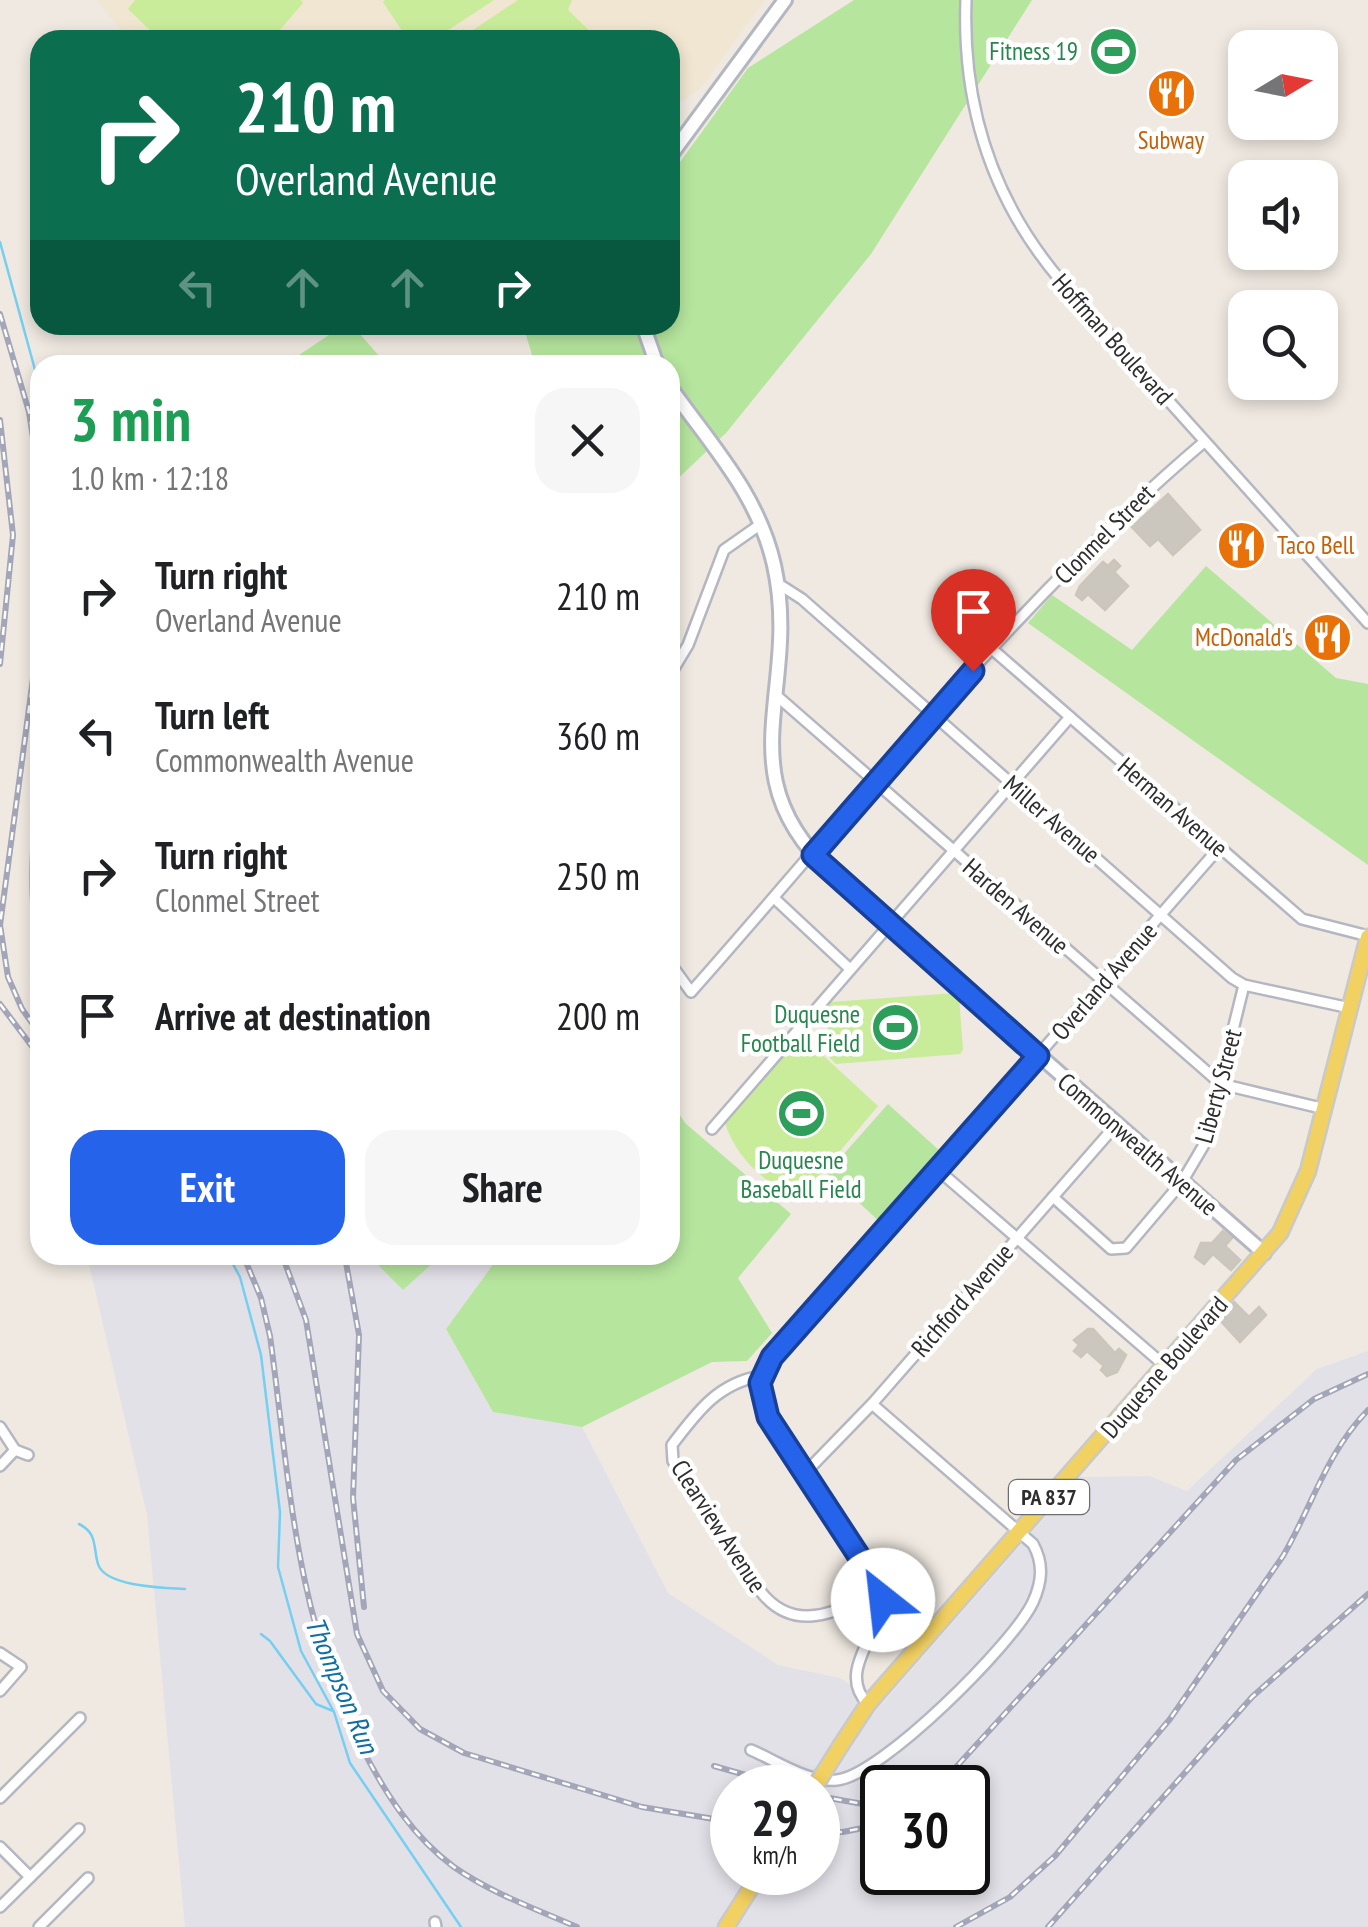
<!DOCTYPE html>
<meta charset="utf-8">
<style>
:root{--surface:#fff;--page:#f6f6f6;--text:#202124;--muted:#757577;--accent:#2563eb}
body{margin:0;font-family:"PT Sans Narrow",sans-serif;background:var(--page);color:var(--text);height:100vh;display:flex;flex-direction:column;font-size:38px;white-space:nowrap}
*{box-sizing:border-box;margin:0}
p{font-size:32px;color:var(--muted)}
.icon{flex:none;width:55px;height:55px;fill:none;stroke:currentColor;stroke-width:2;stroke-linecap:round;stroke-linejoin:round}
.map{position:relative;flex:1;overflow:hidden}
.drawer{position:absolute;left:30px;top:355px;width:650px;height:910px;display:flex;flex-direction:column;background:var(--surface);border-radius:30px;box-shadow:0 5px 15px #0003}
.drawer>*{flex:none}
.guide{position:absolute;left:30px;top:30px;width:650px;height:305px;border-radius:30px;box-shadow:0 5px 15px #0003;background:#0b6e4f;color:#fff;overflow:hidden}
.needle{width:65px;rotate:80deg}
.tools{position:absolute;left:1228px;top:30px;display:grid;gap:20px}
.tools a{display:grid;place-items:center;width:110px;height:110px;border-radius:20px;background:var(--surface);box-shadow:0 5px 15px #0003;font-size:50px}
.speed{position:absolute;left:710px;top:1765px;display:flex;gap:20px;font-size:50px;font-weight:700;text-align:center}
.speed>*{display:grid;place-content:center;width:130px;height:130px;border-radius:50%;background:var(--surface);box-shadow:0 5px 15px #0003;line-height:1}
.speed small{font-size:25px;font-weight:400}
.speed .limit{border:5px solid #111;border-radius:15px;background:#fff;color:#111}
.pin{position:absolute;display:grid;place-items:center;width:85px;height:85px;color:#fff;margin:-102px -42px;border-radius:50% 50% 50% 0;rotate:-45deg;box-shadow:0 0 10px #0007}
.pin .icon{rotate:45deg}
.me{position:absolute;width:110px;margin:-55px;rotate:331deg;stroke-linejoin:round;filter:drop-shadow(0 0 8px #0008)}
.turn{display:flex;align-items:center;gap:35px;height:210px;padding:0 40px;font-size:45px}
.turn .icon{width:130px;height:130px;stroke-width:2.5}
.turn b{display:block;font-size:70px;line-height:85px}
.lanes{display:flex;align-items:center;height:95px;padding:0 40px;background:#0003;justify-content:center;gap:50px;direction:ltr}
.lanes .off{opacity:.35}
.round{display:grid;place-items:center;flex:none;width:105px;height:105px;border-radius:30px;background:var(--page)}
.summary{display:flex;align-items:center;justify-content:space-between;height:170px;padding:0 40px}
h1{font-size:60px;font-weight:600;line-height:75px;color:#1e9e55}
.action{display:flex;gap:20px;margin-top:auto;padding:20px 40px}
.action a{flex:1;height:115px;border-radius:30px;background:var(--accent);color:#fff;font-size:40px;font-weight:600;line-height:115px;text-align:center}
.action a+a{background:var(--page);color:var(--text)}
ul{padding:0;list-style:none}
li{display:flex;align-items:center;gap:30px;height:140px;padding:0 40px}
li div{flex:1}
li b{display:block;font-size:38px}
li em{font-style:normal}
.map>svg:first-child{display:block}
</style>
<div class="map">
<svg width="1368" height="1927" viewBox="0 0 1368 1927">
<rect width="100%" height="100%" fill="#efe9e1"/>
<path fill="#e3e1e8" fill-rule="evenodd" d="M87,1255H368L403,1290L434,1262V1255H500L446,1329L493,1412L582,1427L668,1593L778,1665L840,1678L881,1705L1080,1477L1149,1476L1187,1491L1317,1369L1368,1351V1927H185L147,1515ZM732,1788H818V1872H732ZM882,1788H968V1872H882Z"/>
<polygon fill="#f0e6d1" points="97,0 765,0 700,89 670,108 670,40 129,40"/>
<g fill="#b6e59e">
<polygon points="854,0 1032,0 871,254 726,433 670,486 670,365 535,365 523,325 670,325 670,176 748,68"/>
<polygon points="344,325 352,325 387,365 284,365"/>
<polygon points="1206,566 1336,678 1368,684 1368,865 1028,623 1052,595 1132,650"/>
<polygon points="670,1099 685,1123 791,1214 738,1278 772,1333 747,1361 712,1362 582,1427 493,1412 446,1329 500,1255 670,1255"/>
<polygon points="888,1104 941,1152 881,1223 827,1173"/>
<polygon points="368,1255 434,1255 434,1262 403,1290"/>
</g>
<g fill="#c9ec9a">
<polygon points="135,0 301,0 303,3 271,40 160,40 128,9"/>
<polygon points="385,0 494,0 433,40 408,40 383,2"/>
<polygon points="518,0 572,0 568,10 599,40 458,40"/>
<polygon points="956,993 959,996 963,1050 960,1054 836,1064 830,1058 826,1007 830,1002"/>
<path d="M801,1035L878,1106L799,1200C762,1180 738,1161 724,1121Z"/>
</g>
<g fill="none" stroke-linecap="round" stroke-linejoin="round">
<g stroke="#75cff0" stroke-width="2.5">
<polyline points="0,242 40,388"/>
<path d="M40,799C23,862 32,921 40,984"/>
<polyline points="228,1255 240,1277 261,1355 280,1512 278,1567 301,1651 334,1712 350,1763 461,1927"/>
<path d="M79,1524C98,1533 93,1548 98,1564C105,1587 165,1588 185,1589"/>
<polyline points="261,1634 270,1641 316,1704 333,1711"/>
</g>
</g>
<g fill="#cbc7bf" stroke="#cbc5ba" stroke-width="2.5">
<polygon points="1168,494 1200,530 1173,555 1158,539 1150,546 1132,527"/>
<polygon points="1114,560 1120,566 1114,572 1128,586 1105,610 1088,594 1082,600 1076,595 1080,586 1103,562 1108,566"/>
<polygon points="1223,1231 1232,1238 1225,1246 1240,1260 1231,1270 1213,1254 1204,1264 1195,1257 1201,1243 1212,1243"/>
<polygon points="1234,1302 1249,1317 1259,1307 1266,1315 1240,1342 1219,1319"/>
<polygon points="1088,1329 1093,1329 1115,1353 1119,1349 1126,1355 1117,1372 1107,1376 1101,1370 1104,1366 1087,1351 1081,1357 1074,1351 1079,1345 1074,1340"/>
</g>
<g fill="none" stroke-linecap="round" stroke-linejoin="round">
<defs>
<g id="street">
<path d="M966,0C962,106 992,200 1061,281L1368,623"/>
<polyline points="777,583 802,599 1232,978 1244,985 1350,1008"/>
<polyline points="992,649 1302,919 1368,936"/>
<polyline points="670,675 688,645 724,550 761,524"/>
<polyline points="777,696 1221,1084 1325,1109"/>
<polyline points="774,898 850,969"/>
<path d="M670,963L691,992C857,805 1013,604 1204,442"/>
<polyline points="712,1129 1070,717"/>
<polyline points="937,1169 1165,1366"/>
<polyline points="1053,1197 1111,1249 1126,1248 1182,1182 1205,1143 1244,985"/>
<path d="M761,1376C718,1383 697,1412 672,1445L673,1461L761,1592C796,1636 840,1610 881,1590"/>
<polyline points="0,1427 15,1450 28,1455"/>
<polyline points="0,1466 15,1450"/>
<polyline points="805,1473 872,1404 1116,1125"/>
<polyline points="0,1653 21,1667 0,1691"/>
<path d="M868,1704C833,1669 889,1628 881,1590L768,1417L760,1389L764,1369L1219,848"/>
<path d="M751,1750C777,1761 808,1783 837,1780C881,1776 1014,1643 1033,1602C1042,1582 1044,1564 1033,1544L872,1404"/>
<polyline points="0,1798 80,1718"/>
<polyline points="0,1847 30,1877"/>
<polyline points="0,1907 79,1829"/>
<polyline points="435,1922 436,1927"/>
<polyline points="39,1927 88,1878"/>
</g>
<g id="secondary">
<polyline points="670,156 785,0"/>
<polyline points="643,325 657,365"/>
<path d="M670,387C711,445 758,494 774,565C802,691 722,773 834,875L1264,1253"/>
</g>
<g id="primary">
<polyline points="841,1745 868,1704 1280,1233 1308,1171 1368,937"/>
<polyline points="726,1927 761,1872"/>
</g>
</defs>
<use href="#street" stroke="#b4b7c1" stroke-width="14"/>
<use href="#secondary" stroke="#b4b7c1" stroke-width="18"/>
<use href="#primary" stroke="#c9c9c9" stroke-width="19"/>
<use href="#street" stroke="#fff" stroke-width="9"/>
<use href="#secondary" stroke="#fff" stroke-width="12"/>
<use href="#primary" stroke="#f2d163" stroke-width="14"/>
<defs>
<g id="rail">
<polyline points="0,314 29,412 40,482"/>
<polyline points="0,420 13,535 0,664"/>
<polyline points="40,626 0,925 8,977 22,1009 40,1034"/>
<polyline points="33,640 40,584"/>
<polyline points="0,1004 40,1057"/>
<path d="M243,1255L261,1298L270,1336C290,1482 294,1612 362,1748C385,1793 413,1837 454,1867C491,1893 536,1909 577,1927"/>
<polyline points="282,1255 306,1320 357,1634 383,1691 420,1729 464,1753 642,1807 732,1822"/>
<polyline points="345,1257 359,1335 353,1498 364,1607"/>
<polyline points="714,1766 792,1788"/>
<polyline points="937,1788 1236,1460 1314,1399 1368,1374"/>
<polyline points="818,1796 863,1804 882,1803"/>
<polyline points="818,1832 843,1832 882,1824"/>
<path d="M956,1927L1010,1897L1055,1856L1170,1719L1283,1556C1312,1506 1327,1452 1368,1410"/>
<polyline points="1048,1927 1252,1697 1368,1594"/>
</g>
</defs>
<use href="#rail" stroke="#a3a6b8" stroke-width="6"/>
<use href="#rail" stroke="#fff" stroke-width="2.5" stroke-dasharray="8" stroke-linecap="butt"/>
<defs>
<polyline id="primary-bridge" points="814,1788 841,1745"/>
</defs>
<use href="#primary-bridge" stroke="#c9c9c9" stroke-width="19" stroke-linecap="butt"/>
<use href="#primary-bridge" stroke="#f2d163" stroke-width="14"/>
</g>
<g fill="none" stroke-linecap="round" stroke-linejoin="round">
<defs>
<polyline id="route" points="883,1600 881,1590 768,1417 760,1383 772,1357 1038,1056 813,855 973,671"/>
</defs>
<use href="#route" stroke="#184099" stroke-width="25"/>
<use href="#route" stroke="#2563eb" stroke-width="18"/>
</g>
<defs>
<symbol id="stadium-disc" viewBox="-11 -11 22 22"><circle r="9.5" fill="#2e9e5b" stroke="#fff"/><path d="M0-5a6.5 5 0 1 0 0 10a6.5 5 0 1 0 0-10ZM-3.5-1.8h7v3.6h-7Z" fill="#fff"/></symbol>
<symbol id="restaurant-disc" viewBox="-11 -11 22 22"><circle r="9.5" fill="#e8710a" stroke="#fff"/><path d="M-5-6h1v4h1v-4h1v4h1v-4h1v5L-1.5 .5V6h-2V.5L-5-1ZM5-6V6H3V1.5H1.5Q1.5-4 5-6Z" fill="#fff"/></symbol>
</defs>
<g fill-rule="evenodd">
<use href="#stadium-disc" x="1086" y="24" width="55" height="55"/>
<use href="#restaurant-disc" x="1144" y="66" width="55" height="55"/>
<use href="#restaurant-disc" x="1214" y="518" width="55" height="55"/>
<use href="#restaurant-disc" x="1300" y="610" width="55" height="55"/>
<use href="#stadium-disc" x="868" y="1000" width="55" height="55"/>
<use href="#stadium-disc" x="774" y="1086" width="55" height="55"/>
</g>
<g text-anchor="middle" stroke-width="9" stroke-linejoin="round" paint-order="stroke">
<rect fill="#fff" stroke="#6d6d6d" stroke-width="2.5" x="1009" y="1480" width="80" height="34" rx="8"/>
<g font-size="22" font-weight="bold" fill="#2e2e2e">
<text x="1049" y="1505">PA 837</text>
</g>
<g font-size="25" fill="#27864d" stroke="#fff" text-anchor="end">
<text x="1078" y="60">Fitness 19</text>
<text x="860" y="1023">Duquesne<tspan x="860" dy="29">Football Field</tspan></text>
<text x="801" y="1169" text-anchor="middle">Duquesne<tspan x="801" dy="29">Baseball Field</tspan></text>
</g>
<g font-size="25" fill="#c56008" stroke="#fff">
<text x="1171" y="149">Subway</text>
<text x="1277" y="554" text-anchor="start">Taco Bell</text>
<text x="1293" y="646" text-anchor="end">McDonald's</text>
</g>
<g font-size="25" fill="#2e2e2e" stroke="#fff">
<text transform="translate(1113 339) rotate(48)" y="9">Hoffman Boulevard</text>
<text transform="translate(1104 534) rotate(-45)" y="9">Clonmel Street</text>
<text transform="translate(1173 807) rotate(41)" y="9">Herman Avenue</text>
<text transform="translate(1052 819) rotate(41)" y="9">Miller Avenue</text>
<text transform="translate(1016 906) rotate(41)" y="9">Harden Avenue</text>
<text transform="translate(1104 981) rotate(-49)" y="9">Overland Avenue</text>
<text transform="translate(1218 1086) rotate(-75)" y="9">Liberty Street</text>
<text transform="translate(1138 1144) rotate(41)" y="9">Commonwealth Avenue</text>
<text transform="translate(962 1300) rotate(-49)" y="9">Richford Avenue</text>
<text transform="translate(1164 1367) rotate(-49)" y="9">Duquesne Boulevard</text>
<text transform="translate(719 1526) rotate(57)" y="9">Clearview Avenue</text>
</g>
<g font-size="28" font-style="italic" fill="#0d6fa3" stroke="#fff">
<text transform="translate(342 1685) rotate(67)" y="10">Thompson Run</text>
</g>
</g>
</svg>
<div class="tools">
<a><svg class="needle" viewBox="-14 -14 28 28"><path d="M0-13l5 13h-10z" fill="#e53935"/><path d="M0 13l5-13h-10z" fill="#757577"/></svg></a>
<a><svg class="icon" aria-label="sound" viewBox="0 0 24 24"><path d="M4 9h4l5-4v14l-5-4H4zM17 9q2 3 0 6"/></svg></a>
<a><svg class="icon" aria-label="search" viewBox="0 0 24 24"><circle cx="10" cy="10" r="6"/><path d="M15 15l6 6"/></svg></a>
</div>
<div class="speed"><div>29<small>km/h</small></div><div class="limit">30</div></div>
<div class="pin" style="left:973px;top:671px;background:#d93025"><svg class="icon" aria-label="arrive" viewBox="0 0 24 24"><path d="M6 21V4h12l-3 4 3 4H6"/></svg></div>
<svg class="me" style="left:883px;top:1600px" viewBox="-20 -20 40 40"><circle r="19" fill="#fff"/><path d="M0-13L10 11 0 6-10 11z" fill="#2563eb"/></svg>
<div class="guide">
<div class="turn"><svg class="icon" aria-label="right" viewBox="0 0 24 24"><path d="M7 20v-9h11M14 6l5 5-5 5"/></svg><div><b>210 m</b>Overland Avenue</div></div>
<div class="lanes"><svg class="icon off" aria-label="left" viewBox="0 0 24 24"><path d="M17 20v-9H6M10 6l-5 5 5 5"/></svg><svg class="icon off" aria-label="ahead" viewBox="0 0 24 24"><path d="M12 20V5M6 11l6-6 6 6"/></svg><svg class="icon off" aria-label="ahead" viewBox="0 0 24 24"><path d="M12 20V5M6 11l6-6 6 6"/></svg><svg class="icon" aria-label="right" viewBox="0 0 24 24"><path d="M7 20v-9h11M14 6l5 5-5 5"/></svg></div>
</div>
<section class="drawer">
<div class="summary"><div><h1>3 min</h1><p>1.0 km · 12:18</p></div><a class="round"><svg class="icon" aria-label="close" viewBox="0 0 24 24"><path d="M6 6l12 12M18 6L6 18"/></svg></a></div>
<ul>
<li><svg class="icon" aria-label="right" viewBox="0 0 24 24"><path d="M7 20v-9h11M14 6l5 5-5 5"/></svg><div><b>Turn right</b><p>Overland Avenue</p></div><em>210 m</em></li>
<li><svg class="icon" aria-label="left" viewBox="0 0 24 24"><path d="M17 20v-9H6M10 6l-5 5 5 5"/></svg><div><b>Turn left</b><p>Commonwealth Avenue</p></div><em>360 m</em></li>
<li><svg class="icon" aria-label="right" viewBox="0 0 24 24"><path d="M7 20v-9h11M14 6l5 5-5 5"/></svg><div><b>Turn right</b><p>Clonmel Street</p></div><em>250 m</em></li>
<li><svg class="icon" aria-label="arrive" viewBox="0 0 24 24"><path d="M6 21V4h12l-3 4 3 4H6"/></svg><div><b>Arrive at destination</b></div><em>200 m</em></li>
</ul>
<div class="action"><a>Exit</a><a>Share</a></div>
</section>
</div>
